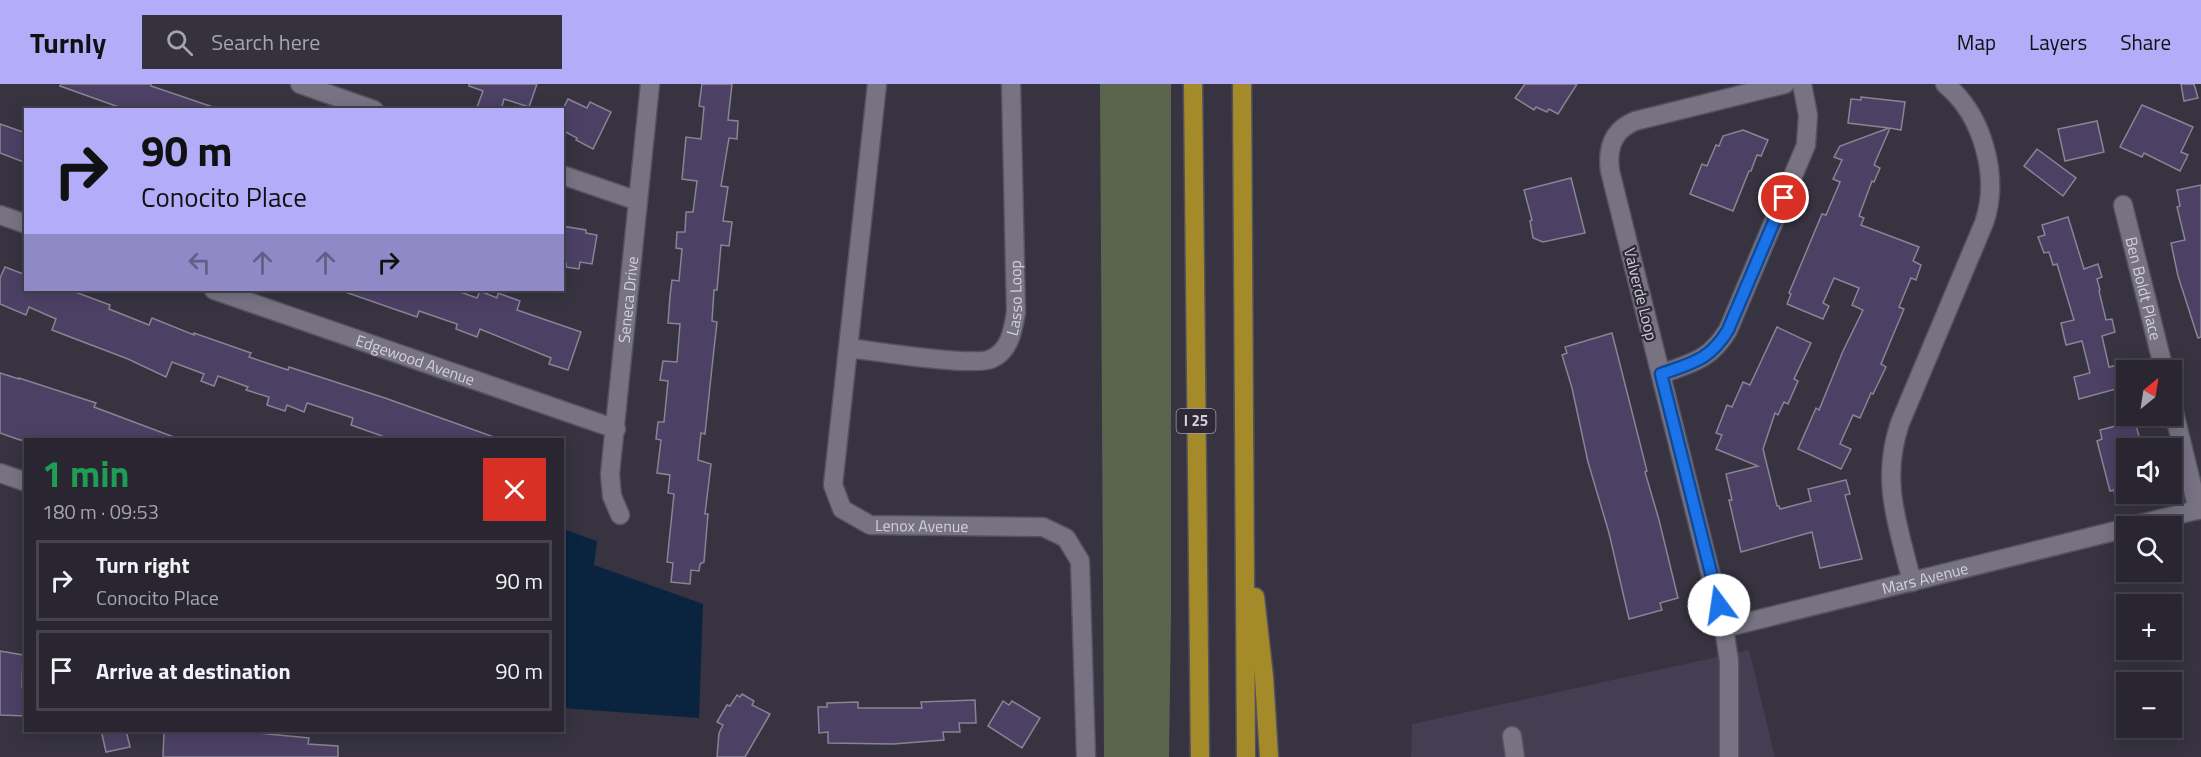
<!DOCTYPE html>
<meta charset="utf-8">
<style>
:root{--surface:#292631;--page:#35323d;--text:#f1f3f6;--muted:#a5a5ab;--line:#45434d;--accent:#b3adf9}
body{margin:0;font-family:"Titillium Web",sans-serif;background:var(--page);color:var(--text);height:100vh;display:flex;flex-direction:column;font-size:22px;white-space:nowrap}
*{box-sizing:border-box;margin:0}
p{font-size:20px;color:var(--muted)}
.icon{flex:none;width:33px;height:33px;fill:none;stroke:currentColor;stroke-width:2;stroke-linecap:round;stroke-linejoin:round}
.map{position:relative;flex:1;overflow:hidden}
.drawer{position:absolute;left:24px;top:354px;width:540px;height:294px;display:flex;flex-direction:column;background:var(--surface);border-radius:0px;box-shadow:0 3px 15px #0003,0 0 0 2px var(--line)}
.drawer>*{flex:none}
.banner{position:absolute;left:24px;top:24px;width:540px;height:183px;border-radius:0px;box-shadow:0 3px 15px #0003,0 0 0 2px var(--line);background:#b3adf9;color:#111;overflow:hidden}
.needle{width:39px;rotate:30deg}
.controls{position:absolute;left:2116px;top:276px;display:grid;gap:12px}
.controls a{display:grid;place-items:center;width:66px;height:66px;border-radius:0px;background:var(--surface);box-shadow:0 3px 15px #0003,0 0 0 2px var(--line);font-size:30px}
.pin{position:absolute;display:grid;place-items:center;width:51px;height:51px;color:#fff;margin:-26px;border:3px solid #fff;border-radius:50%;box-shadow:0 2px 6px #0007}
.me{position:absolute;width:66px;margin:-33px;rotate:346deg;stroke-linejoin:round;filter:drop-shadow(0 0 4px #0008)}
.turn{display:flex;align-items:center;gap:21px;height:126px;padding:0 18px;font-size:27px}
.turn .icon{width:78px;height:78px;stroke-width:2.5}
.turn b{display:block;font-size:42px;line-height:51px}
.lanes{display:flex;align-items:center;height:57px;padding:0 18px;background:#0003;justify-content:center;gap:30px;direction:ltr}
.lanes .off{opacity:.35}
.round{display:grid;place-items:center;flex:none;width:63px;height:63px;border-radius:0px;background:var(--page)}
.headline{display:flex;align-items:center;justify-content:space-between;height:102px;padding:0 18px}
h1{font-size:36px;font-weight:700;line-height:45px;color:#1e9e55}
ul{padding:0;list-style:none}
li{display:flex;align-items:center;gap:18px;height:81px;margin:0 12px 9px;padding:0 6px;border:3px solid var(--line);border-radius:0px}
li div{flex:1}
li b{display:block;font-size:22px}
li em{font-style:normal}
header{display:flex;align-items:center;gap:36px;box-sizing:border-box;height:84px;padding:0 30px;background:var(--accent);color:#111}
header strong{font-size:28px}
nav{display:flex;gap:33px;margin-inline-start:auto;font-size:21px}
.search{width:420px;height:54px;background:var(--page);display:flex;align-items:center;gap:15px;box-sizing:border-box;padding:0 21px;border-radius:0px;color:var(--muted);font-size:22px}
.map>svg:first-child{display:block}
</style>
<header>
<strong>Turnly</strong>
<div class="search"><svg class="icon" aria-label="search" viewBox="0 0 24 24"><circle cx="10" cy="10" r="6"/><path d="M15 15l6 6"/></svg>Search here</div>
<nav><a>Map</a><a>Layers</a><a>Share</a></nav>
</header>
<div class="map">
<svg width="2201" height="673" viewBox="0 0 2201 673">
<rect width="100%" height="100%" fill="#373341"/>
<polygon fill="#433e51" points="1749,566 1775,673 1411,673 1412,640"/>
<polygon fill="#5a654d" points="1100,0 1171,0 1171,530 1169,673 1104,673"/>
<polygon fill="#0a2440" points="563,445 597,457 594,481 703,520 699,634 563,624"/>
<g fill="#4c4165" stroke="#888494" stroke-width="1.5">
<polygon points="61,0 151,0 151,2 213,23 212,26 127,26 60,2"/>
<polygon points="469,0 537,0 529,23 504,15 501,26 476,26 483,7 469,2"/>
<polygon points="702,0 732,0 728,36 738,37 737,55 729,54 721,102 728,103 723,137 732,138 729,162 721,161 717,206 714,206 712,237 717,238 712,283 705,350 701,349 698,376 711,380 705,430 708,430 704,478 700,480 699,487 691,486 690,500 671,498 673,479 667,478 674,410 668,409 670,391 657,389 661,356 656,355 658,338 664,338 668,297 660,296 663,277 677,278 680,240 668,239 670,212 672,196 679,197 682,165 676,164 677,148 685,148 686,128 693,128 697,97 682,95 686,53 701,55 704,23 699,22"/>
<polygon points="1525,0 1577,0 1558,30 1549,25 1547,28 1536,23 1534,26 1515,14"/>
<polygon points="2181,0 2194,0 2198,14 2184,17"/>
<polygon points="1861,13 1905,18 1901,46 1890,44 1874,81 1880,84 1874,98 1872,97 1859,132 1864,134 1861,141 1919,163 1913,177 1921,181 1916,196 1911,194 1899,223 1904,225 1881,280 1886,283 1873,310 1871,309 1860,334 1853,331 1840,360 1851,365 1841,385 1798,365 1816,324 1819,326 1843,267 1863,226 1852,221 1859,204 1834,194 1823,219 1829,222 1823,235 1787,220 1791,210 1789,209 1822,130 1826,131 1840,98 1833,95 1842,76 1834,73 1840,62 1889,44 1848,39 1851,15 1861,16"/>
<polygon points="568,15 587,24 590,18 611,28 593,65 576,56 577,54 562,46 562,27"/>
<polygon points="2142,21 2193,43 2181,68 2188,71 2180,87 2144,69 2142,73 2120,63"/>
<polygon points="2097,37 2104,68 2065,77 2058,45"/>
<polygon points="0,40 26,49 26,79 0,69"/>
<polygon points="1743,46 1768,56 1761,72 1757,71 1751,87 1749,87 1733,127 1690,110 1702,80 1707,82 1716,61 1719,62 1723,52"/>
<polygon points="2037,65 2076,94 2063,112 2024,82"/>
<polygon points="1571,94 1585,149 1543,158 1533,154 1530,137 1532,136 1524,106"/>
<polygon points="2201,101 2201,253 2198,254 2178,192 2171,159 2185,156 2177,123 2180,122 2177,106"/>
<polygon points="2068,133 2084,185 2098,180 2102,193 2097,195 2100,206 2099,207 2106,236 2112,235 2115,248 2102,252 2109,283 2122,280 2127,299 2127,302 2079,315 2074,293 2090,289 2082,257 2066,261 2061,239 2074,236 2057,180 2053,181 2049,168 2044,169 2038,153 2045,151 2042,141"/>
<polygon points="562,142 586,146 586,149 597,151 592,180 580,178 579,185 566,183 566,179 562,178"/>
<polygon points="5,183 26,191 26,206 70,206 110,221 109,225 149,241 152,234 194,251 194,249 251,269 249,273 288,286 289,283 385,314 494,353 494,356 380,356 382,352 351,341 353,334 307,319 304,328 287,321 285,327 267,321 269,313 246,306 248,303 218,292 214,302 201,297 204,290 172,278 166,293 128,275 52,246 56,235 29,223 26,231 0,220 0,194"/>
<polygon points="345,206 455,206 477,214 480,207 497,214 498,209 520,217 517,226 581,248 568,286 549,280 551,274 480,245 477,253 456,245 457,240 419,227 417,233 345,208"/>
<polygon points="1777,243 1811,259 1794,295 1798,297 1788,320 1784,318 1778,331 1775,329 1763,365 1777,422 1779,422 1780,425 1811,417 1808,405 1846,396 1850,410 1845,411 1862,475 1820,484 1812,448 1741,468 1729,416 1732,416 1726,390 1758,382 1716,365 1722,351 1716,349 1727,321 1732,323 1743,298 1750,301"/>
<polygon points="1612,249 1647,387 1645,388 1659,436 1678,514 1660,519 1662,526 1629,535 1609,449 1588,378 1572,304 1562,271 1567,269 1565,263"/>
<polygon points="0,289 19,295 19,294 96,319 94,323 174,353 174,356 20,356 0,349"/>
<polygon points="2135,337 2142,364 2127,364 2127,409 2115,412 2114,406 2110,407 2097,357 2102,355 2100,346"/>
<polygon points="0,567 23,571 22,603 26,604 26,632 0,631"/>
<polygon points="742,610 754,617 752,621 770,630 745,673 717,673 719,649 723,641 717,638 727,621 730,622 737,611 740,613"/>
<polygon points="975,616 976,639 959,639 960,648 943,648 944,656 893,660 828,659 828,648 819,649 818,623 827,623 827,619 858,618 858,624 922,624 921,618"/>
<polygon points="1003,617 1009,621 1012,617 1040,634 1022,664 988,642"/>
<polygon points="101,646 126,646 130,663 106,668"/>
<polygon points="176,646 258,646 258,649 309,654 308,660 338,662 338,673 163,673 164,648 176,649"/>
</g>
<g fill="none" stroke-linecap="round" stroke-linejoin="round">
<defs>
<g id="minor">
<polyline points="300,0 374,26"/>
<path id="s1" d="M877,0L833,401L842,425L870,441L1043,443L1066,454L1080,477L1086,673"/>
<polyline points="562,91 638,117"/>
<path id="s2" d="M2123,121L2164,286"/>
<polyline points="0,131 26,140"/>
<path id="s3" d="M214,206L616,345"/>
<path id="s4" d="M849,264C874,267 973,283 991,275C1010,267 1013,246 1016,228L1011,0"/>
<path d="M1661,290C1692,279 1710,276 1728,246L1806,61L1808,31L1802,0"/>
<polyline points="2172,320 2198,426"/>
<polyline points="0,389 26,398"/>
<path id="s5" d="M620,431L612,412L610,390L650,0"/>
<polyline points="2132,442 2201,425"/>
<path d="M1912,498C1898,441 1880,397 1900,339L1984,139C2000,93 1983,31 1945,0"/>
<path id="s6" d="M1724,544L2127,444"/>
<polyline points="1512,652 1515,673"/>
<path d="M1729,673V577L1724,544L1610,87C1607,64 1613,46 1635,37L1785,0"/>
</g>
<g id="highway">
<polyline points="1193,0 1200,673"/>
<polyline points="1242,0 1246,673"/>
<polyline points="1255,513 1264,593 1269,673"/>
</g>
</defs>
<use href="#minor" stroke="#54525d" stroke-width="21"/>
<use href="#highway" stroke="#54525d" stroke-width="21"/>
<use href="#minor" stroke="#777383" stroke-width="18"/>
<use href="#highway" stroke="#a58a2a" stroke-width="18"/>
</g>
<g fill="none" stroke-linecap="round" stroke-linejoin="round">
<defs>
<path id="route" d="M1719,521L1661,290C1692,279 1710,276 1728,246L1784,114"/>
</defs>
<use href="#route" stroke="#114b97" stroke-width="15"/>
<use href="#route" stroke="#1a73e8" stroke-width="10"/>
</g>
<g text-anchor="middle" stroke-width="4.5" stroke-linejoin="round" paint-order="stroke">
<rect fill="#2d2936" stroke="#a19fa9" stroke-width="1.5" x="1176.5" y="325" width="39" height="24" rx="4.5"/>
<g font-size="15" font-weight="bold" fill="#d3d1da">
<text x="1196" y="342">I 25</text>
</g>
<g font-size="16" fill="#d3d1da" stroke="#2d2936">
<text dy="6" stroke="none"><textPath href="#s2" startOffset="86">Ben Boldt Place</textPath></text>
<text transform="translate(1641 210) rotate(76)" y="6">Valverde Loop</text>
<text dy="6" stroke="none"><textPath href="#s4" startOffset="213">Lasso Loop</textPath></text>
<text dy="6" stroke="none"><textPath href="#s5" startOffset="218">Seneca Drive</textPath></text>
<text dy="6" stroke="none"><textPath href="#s3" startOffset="213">Edgewood Avenue</textPath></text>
<text dy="6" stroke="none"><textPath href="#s1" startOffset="513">Lenox Avenue</textPath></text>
<text dy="6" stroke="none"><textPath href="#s6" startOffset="207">Mars Avenue</textPath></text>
</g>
</g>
</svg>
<div class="controls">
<a><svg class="needle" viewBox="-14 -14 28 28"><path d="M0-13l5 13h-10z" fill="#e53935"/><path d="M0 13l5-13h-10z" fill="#a5a5ab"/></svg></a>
<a><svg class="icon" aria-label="sound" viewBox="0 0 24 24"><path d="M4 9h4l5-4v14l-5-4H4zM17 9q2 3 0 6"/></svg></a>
<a><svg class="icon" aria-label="search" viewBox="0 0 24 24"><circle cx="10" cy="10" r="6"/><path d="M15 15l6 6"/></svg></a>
<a>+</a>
<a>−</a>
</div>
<div class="pin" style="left:1784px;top:114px;background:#d93025"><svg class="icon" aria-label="arrive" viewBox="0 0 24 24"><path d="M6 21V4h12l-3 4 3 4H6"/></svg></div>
<svg class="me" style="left:1719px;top:521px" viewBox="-20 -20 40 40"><circle r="19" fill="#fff"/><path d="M0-13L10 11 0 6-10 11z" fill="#1a73e8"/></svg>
<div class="banner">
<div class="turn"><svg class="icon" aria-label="right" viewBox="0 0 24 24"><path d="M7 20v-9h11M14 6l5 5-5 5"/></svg><div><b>90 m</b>Conocito Place</div></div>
<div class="lanes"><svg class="icon off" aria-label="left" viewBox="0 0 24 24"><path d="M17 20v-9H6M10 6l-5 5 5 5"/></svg><svg class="icon off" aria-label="ahead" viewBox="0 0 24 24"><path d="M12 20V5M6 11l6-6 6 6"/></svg><svg class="icon off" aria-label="ahead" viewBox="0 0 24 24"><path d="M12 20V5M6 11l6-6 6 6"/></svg><svg class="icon" aria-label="right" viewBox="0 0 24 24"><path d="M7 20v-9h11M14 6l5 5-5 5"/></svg></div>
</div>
<section class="drawer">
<div class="headline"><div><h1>1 min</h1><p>180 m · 09:53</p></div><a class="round" style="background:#d93025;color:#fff"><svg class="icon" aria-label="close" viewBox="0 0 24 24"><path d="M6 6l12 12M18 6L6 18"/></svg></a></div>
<ul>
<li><svg class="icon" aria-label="right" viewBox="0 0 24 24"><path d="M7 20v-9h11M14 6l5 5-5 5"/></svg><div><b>Turn right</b><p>Conocito Place</p></div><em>90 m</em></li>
<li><svg class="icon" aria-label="arrive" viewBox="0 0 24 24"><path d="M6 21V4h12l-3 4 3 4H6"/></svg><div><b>Arrive at destination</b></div><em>90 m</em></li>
</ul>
</section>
</div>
